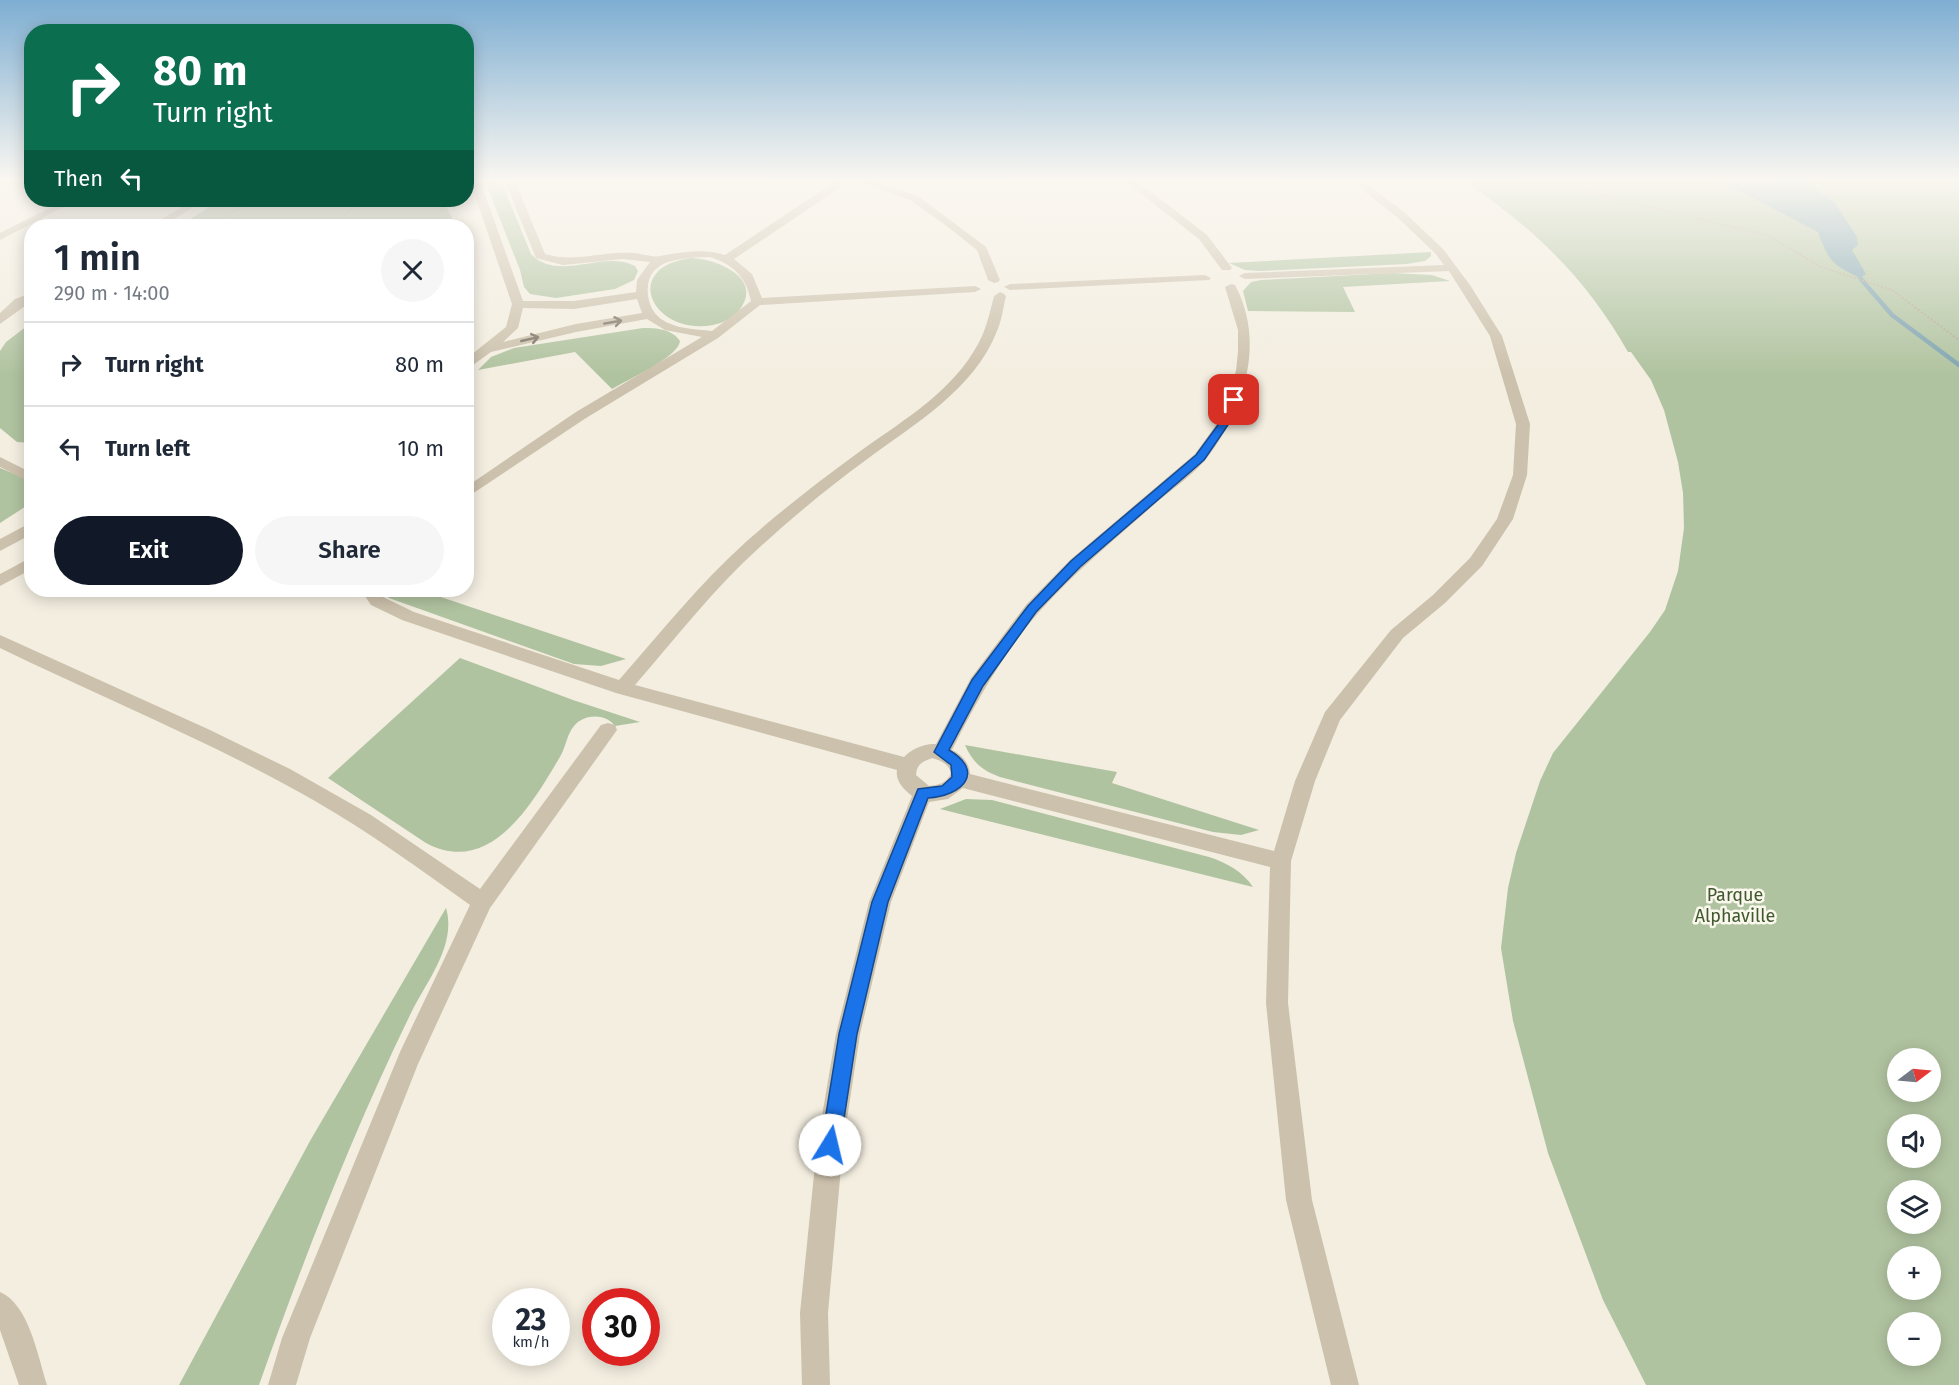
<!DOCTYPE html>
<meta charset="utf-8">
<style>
:root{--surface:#fff;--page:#f6f6f7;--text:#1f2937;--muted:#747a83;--line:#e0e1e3;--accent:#111827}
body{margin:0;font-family:"Fira Sans",sans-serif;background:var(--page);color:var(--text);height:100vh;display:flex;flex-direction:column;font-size:22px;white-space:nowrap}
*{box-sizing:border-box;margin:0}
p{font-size:20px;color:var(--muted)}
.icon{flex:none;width:33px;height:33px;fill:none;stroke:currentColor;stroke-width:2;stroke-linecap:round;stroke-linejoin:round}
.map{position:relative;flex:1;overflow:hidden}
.side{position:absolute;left:24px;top:219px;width:450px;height:378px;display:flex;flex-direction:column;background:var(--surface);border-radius:24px;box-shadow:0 3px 15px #0003}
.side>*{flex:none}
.top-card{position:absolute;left:24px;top:24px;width:450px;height:183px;border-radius:24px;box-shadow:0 3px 15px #0003;background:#0b6e4f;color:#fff;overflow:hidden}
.needle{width:39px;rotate:74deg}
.controls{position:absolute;left:1887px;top:1048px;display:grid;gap:12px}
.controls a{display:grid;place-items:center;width:54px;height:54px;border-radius:50%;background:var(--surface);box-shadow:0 3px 15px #0003;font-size:30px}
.speed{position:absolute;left:492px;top:1288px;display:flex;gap:12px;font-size:30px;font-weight:700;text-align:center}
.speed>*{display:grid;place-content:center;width:78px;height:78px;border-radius:50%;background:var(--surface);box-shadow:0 3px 15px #0003;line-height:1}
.speed small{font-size:15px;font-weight:400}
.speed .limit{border:9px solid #d22;background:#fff;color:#111}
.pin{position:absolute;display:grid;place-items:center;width:51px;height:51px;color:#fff;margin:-26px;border-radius:12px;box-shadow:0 3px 9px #0006}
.me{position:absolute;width:66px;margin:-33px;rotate:9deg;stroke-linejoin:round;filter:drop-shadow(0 0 4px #0008)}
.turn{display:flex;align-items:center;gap:21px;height:126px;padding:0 30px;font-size:27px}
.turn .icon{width:78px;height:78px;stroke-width:2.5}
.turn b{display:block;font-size:42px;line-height:51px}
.then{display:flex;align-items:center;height:57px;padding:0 30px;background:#0003;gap:12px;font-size:22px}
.round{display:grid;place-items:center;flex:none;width:63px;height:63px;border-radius:32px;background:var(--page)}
.overview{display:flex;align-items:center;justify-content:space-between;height:102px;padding:0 30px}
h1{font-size:36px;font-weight:600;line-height:45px}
.action{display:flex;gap:12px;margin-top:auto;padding:12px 30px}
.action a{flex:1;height:69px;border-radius:36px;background:var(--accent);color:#fff;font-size:24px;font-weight:600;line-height:69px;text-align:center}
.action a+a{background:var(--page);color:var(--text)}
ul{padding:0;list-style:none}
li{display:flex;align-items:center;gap:18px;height:84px;padding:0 30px;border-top:2px solid var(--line)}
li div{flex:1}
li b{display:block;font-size:22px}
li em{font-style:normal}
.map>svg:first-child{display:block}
</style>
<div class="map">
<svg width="1959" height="1385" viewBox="0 0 1959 1385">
<rect width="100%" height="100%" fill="#f3eee0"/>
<g fill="#b0c3a0" fill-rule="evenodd">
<path d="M485,181H501L531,254C559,283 603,249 635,266L638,271L634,280L615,289L556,298L530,294L524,287L520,270Z"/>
<path d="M1464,181H1959V1385H1646L1603,1300L1548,1153L1513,1021L1501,948L1508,888L1516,853L1540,781L1553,753L1650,632L1665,610L1678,571L1684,528L1683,493L1678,462L1664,410L1651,380L1631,352H1628C1586,278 1534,228 1464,181ZM1898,1059H1930V1092H1898ZM1898,1125H1930V1158H1898ZM1898,1191H1930V1224H1898ZM1898,1257H1930V1290H1898ZM1898,1323H1930V1356H1898Z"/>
<polygon points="221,200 443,200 454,222 453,226 179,226"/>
<polygon points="1431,252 1431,256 1425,261 1407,264 1259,271 1245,270 1229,263"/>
<path d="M692,258C717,259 763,278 740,309C733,318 723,323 713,325C651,336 620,266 692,258Z"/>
<polygon points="1392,273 1432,275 1450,281 1343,287 1355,312 1248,311 1243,291 1251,282 1261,280"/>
<polygon points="31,323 31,443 17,442 0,428 0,351 6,342"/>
<path d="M643,328C657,328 672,329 680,341C679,357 627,380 612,389L575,352L478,370L491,357L514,348Z"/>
<polygon points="0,468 32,481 31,503 0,523"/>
<polygon points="380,590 420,590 626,659 601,666 574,664 389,598"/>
<path d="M460,658L573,700L640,722L615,726C605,713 584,714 574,726C567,734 566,746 561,755C534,801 491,878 426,843L328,778Z"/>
<path d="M965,745L1117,772L1112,783L1259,830L1241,835L1213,832L1000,777C983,771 972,762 965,745Z"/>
<path d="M966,799L992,800L1209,857C1227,863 1242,871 1253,887L940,809Z"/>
<path d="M446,908C457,945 426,982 411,1013C352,1134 304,1258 259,1385H179L310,1141Z"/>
</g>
<path fill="#7fa4b0" d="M1720,181H1805L1835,203L1857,237L1858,245L1852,250L1866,274L1860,278C1832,264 1829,262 1818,232Z"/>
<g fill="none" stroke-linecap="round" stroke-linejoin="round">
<polyline stroke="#7fa4b0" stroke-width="4.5" points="1860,278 1892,315 1959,365"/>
<g stroke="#b8ab96" stroke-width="2" stroke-dasharray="2 2" stroke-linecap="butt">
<polyline points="1573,181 1601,196 1767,235 1821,267 1892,290 1959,340"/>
<polyline points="222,226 233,218 226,215 255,200"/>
<polyline points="339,226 340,219 360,200"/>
</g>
<g fill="#ccc1ac" fill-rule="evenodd">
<path d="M470,181H480L523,301H574L636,292L637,280L650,262L623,259L563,265L536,258L505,181H515L545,254C575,263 602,251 633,253C641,253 652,258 660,256C682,252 703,248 725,255L836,181H844V185L734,259L752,274L762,298L975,286L981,289L975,292L760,305L718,338L586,418L466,498V487L576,412L702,337L665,330L647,319L576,332L491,352L466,370V359L506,327L512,304ZM710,257C733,264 746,277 751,301L712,331C695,329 675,329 661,319C653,313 649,304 648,295C644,257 684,258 710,257ZM637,299L642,313L576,324L503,342L518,328L523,308L574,309Z"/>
<polygon points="855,181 872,181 918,196 986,247 1000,280 998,282 994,283 988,280 977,250 948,227 910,200"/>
<polygon points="1125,181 1137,181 1207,235 1232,268 1230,270 1222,270 1199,239"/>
<path d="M1351,181H1363L1405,213L1443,249L1470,285L1502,336L1530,424L1527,475L1513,519L1482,566L1445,603L1403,638L1340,720L1315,781L1291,861L1288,1003L1312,1200L1359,1385H1331L1286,1200L1266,1003L1270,867L963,788L948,799L929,802L891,902L860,1034L843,1145L828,1313L830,1385H802L800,1313L817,1145L836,1034L869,902L912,796C904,790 895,781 897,770L616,693L402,620L371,605L361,590H377L383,597L414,612L619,680C661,632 700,583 748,540C782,510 818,482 855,455C897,424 946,397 974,351C985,334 989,316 994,296L1000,292L1004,294L1006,296C1003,308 1002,320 997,331C974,390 914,424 866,460C829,487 794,516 760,547C713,589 676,638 635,685L904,757C911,749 925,743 936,744L971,678L1026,605L1070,560L1195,454L1216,425L1236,371L1238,352V330L1225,287L1231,284L1235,285C1266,342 1244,410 1207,458C1193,475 1172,489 1156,503C1116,538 1075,572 1039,612C1003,653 977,701 952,750C962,755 969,762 970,774L1274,851L1295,781L1325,712L1391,630L1433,595L1470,558L1497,519L1513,475L1516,424L1490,336L1449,271L1245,279L1239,276L1245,273L1444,265L1435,253L1397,217ZM932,758C940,760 949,764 951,773C947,783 939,785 929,786L916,775C917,764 922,762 932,758Z"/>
<polygon points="65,200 77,200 0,240 0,233"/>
<polygon points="194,200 206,200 162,226 150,226"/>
<polygon points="1205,275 1211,278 1209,280 1010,290 1004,287 1010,284"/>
<polygon points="32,293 32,301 0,324 0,313 15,299"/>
<polygon points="0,457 32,473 32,483 0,467"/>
<polygon points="32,522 32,534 0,551 0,539"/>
<polygon points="32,557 32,569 0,586 0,574"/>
<path d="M0,635L210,730L290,769L371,815L480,889L601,725L608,723L615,725L617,730L490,908L418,1064L310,1338L296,1385H268L282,1338L400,1052L470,905C420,869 369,832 315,801C214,743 105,699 0,648Z"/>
<path d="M0,1292C29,1304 38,1357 47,1385H19L0,1330Z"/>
</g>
</g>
<defs><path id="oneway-shaft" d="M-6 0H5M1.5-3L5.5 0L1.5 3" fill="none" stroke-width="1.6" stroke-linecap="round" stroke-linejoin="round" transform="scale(1.5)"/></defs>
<g stroke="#7c7265">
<use href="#oneway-shaft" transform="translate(613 322) rotate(-10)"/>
<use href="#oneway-shaft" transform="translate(530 339) rotate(-13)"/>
</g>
<linearGradient id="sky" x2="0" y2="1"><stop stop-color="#7eaed2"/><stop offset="0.48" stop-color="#faf7f1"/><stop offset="1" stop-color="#faf7f1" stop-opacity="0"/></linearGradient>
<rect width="1959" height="375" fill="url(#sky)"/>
<path fill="#1a73e8" stroke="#114b97" stroke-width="1.5" d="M1230,398L1239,400L1228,425L1204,460L1080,567L1036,612L983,686L949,750C986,772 962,796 928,798L888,902L857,1034L840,1145L837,1152L830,1154L824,1152L821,1145L839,1034L872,902L918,789L942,786L952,777L951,765L934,752L972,680L1028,606L1071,561L1196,455L1218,425Z"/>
<g text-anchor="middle" stroke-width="5" stroke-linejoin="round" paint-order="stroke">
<g font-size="18" fill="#40582e" stroke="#faf7ed">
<text x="1735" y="901">Parque<tspan x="1735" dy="21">Alphaville</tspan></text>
</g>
</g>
</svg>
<div class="controls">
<a><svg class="needle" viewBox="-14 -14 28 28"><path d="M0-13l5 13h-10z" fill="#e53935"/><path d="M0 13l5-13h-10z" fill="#747a83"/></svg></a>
<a><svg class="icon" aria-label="sound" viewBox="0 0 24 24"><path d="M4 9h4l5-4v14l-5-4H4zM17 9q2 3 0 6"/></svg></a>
<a><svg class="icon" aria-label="layers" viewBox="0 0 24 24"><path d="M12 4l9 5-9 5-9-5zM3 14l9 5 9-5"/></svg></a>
<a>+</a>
<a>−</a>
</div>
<div class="speed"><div>23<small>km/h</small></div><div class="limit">30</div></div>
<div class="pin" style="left:1234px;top:400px;background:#d93025"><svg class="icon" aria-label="arrive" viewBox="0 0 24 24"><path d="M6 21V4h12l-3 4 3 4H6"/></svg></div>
<svg class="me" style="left:830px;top:1145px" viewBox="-20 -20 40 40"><circle r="19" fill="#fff"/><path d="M0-13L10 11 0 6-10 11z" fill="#1a73e8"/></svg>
<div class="top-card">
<div class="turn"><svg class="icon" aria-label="right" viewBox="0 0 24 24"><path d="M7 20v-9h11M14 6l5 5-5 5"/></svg><div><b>80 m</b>Turn right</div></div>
<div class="then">Then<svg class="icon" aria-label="left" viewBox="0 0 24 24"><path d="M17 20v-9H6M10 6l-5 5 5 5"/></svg></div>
</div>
<section class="side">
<div class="overview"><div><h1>1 min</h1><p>290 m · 14:00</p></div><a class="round"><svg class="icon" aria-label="close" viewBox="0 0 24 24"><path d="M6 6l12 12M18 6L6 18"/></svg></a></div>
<ul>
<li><svg class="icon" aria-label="right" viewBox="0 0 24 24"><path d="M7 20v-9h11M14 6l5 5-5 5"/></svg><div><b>Turn right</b></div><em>80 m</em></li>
<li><svg class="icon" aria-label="left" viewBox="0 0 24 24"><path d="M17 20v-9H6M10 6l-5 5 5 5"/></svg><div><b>Turn left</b></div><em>10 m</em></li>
</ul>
<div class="action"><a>Exit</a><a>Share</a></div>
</section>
</div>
